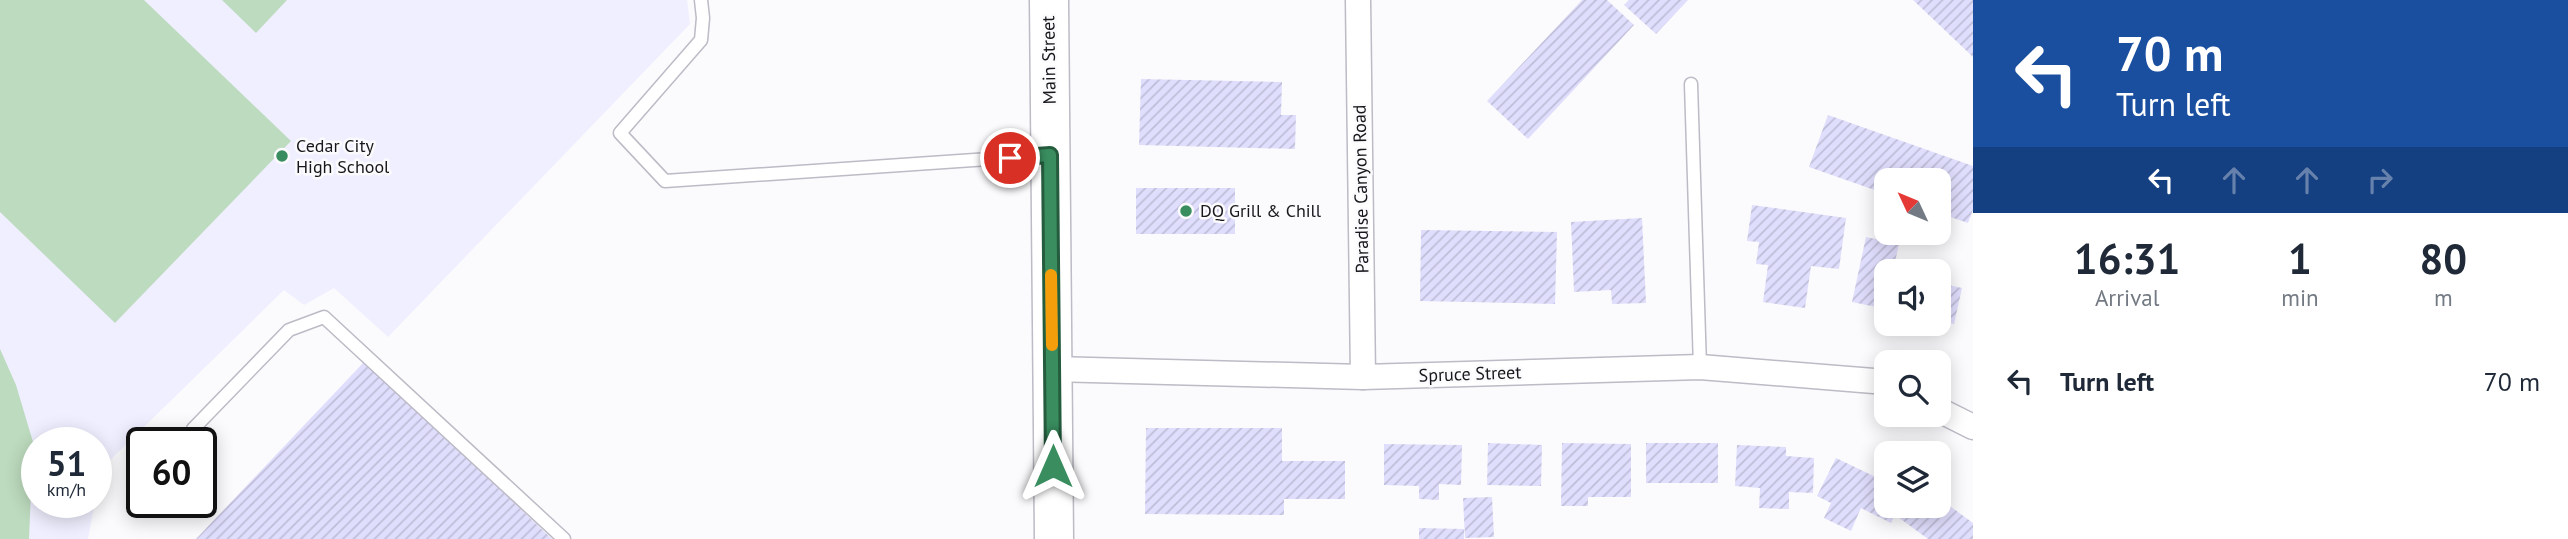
<!DOCTYPE html>
<style>
:root{--surface:#fff;--page:#f2f2f3;--text:#1f2937;--muted:#747a83}
body{margin:0;font-family:"PT Sans",sans-serif;background:var(--page);color:var(--text);height:100vh;display:flex;flex-direction:column;font-size:26px;white-space:nowrap}
*{box-sizing:border-box;margin:0}
p{font-size:23px;color:var(--muted)}
.icon{flex:none;width:38px;height:38px;fill:none;stroke:currentColor;stroke-width:2;stroke-linecap:round;stroke-linejoin:round}
.map{position:relative;flex:1;overflow:hidden}
.details{display:flex;flex-direction:column;background:var(--surface);width:595px}
.details>*{flex:none}
.guide{background:#1a4fa0;color:#fff;overflow:hidden}
.needle{width:46px;rotate:314deg}
.tools{position:absolute;left:1874px;top:168px;display:grid;gap:14px}
.tools a{display:grid;place-items:center;width:77px;height:77px;border-radius:14px;background:var(--surface);box-shadow:0 4px 18px #0003;font-size:35px}
.speed{position:absolute;left:21px;top:427px;display:flex;gap:14px;font-size:35px;font-weight:700;text-align:center}
.speed>*{display:grid;place-content:center;width:91px;height:91px;border-radius:50%;background:var(--surface);box-shadow:0 4px 18px #0003;line-height:1}
.speed small{font-size:18px;font-weight:400}
.speed .limit{border:4px solid #111;border-radius:10px;background:#fff;color:#111}
.pin{position:absolute;display:grid;place-items:center;width:60px;height:60px;color:#fff;margin:-30px;border:4px solid #fff;border-radius:50%;box-shadow:0 2px 7px #0007}
.me{position:absolute;width:77px;margin:-38px;rotate:0deg;stroke-linejoin:round;filter:drop-shadow(0 0 5px #0008)}
.turn{display:flex;align-items:center;gap:24px;height:147px;padding:0 28px;font-size:32px}
.turn .icon{width:91px;height:91px;stroke-width:2.5}
.turn b{display:block;font-size:49px;line-height:60px}
.lanes{display:flex;align-items:center;height:66px;padding:0 28px;background:#0003;justify-content:center;gap:35px;direction:ltr}
.lanes .off{opacity:.35}
.eta{display:flex;justify-content:space-evenly;align-items:center;height:119px;text-align:center}
.eta b{font-size:42px;font-weight:700;line-height:49px}
ul{padding:0;list-style:none}
li{display:flex;align-items:center;gap:21px;height:98px;padding:0 28px}
li div{flex:1}
li b{display:block;font-size:26px}
li em{font-style:normal}
main{display:flex;flex:1;min-height:0}
.map>svg:first-child{display:block}
</style>
<main>
<div class="map">
<svg width="1973" height="539" viewBox="0 0 1973 539">
<defs>
<pattern id="building-hatch" width="6" height="6" patternUnits="userSpaceOnUse" patternTransform="scale(1.75)"><rect width="6" height="6" fill="#e0defd"/><path d="M-1 1l2-2M0 6l6-6M5 7l2-2" fill="none" stroke="#bfbed8"/></pattern>
</defs>
<rect width="100%" height="100%" fill="#fbfbfd"/>
<polygon fill="#f0efff" points="0,0 687,0 690,24 388,337 334,288 304,305 284,290 101,469 96,493 96,443 37,443 37,502 95,502 88,539 0,539"/>
<g fill="#bddbbe">
<polygon points="0,0 144,0 291,141 115,323 0,212"/>
<polygon points="222,0 287,0 256,33"/>
<polygon points="0,349 16,385 33,442 29,539 0,539"/>
</g>
<g fill="url(#building-hatch)">
<polygon points="1582,0 1607,0 1634,25 1528,139 1487,101"/>
<polygon points="1629,0 1688,0 1656,34 1624,5"/>
<polygon points="1913,0 1973,0 1973,57"/>
<polygon points="1141,79 1282,82 1281,115 1296,115 1295,149 1139,145"/>
<polygon points="1828,115 1973,166 1973,210 1968,223 1939,213 1939,180 1886,180 1886,194 1809,167"/>
<rect x="1136" y="188" width="99" height="46"/>
<polygon points="1752,205 1846,218 1839,269 1811,266 1805,308 1763,302 1768,265 1756,264 1759,242 1747,241"/>
<polygon points="1642,218 1646,303 1612,304 1611,290 1574,292 1571,222"/>
<polygon points="1421,230 1557,232 1555,304 1420,301"/>
<polygon points="1866,237 1899,244 1893,271 1886,271 1886,309 1852,302"/>
<polygon points="1939,283 1962,288 1954,324 1939,321"/>
<polygon points="365,361 552,539 196,539"/>
<polygon points="1146,428 1282,428 1282,461 1345,461 1345,499 1284,499 1284,515 1145,514"/>
<polygon points="1488,443 1542,445 1541,486 1487,485"/>
<polygon points="1562,443 1631,444 1631,497 1588,497 1588,506 1561,506"/>
<rect x="1646" y="443" width="72" height="40"/>
<polygon points="1384,444 1462,445 1461,485 1439,484 1439,500 1419,499 1419,486 1384,485"/>
<polygon points="1737,445 1786,447 1786,456 1814,458 1813,493 1789,492 1789,509 1759,508 1760,488 1735,486"/>
<polygon points="1836,458 1886,482 1886,506 1899,506 1891,523 1861,508 1851,531 1824,518 1831,503 1817,496"/>
<polygon points="1492,497 1494,537 1465,538 1463,498"/>
<polygon points="1939,498 1973,523 1973,539 1928,539 1898,517 1906,506 1939,506"/>
<polygon points="1419,528 1464,529 1464,539 1419,539"/>
</g>
<g fill="none" stroke-linecap="round" stroke-linejoin="round">
<defs>
<g id="lane">
<polyline points="701,0 703,18 701,40 620,133 665,181 1047,155"/>
<polyline points="1691,84 1700,367"/>
<polyline points="193,429 289,330 324,317 564,539"/>
</g>
<g id="street">
<polyline points="1358,0 1363,377"/>
<polyline points="1052,369 1363,377 1700,367 1886,382"/>
<polyline points="1939,410 1973,427"/>
</g>
<polyline id="primary" points="1049,0 1054,539"/>
</defs>
<use href="#lane" stroke="#bcbbc6" stroke-width="15"/>
<use href="#street" stroke="#bcbbc6" stroke-width="27"/>
<use href="#primary" stroke="#bcbbc6" stroke-width="41"/>
<use href="#lane" stroke="#fff" stroke-width="12"/>
<use href="#street" stroke="#fff" stroke-width="24"/>
<use href="#primary" stroke="#fff" stroke-width="38"/>
</g>
<g fill="none" stroke-linecap="round" stroke-linejoin="round">
<defs>
<polyline id="route" points="1010,158 1050,155 1053,466"/>
</defs>
<use href="#route" stroke="#255c3e" stroke-width="18"/>
<use href="#route" stroke="#398d5f" stroke-width="12"/>
<polyline stroke="#f59e0b" stroke-width="12" points="1051,275 1052,345"/>
</g>
<g fill="#398d5f" stroke="#fbfbfd" stroke-width="2.5">
<circle cx="282" cy="156" r="7"/>
<circle cx="1186" cy="211" r="7"/>
</g>
<g text-anchor="middle" stroke-width="5" stroke-linejoin="round" paint-order="stroke">
<g font-size="18" fill="#18181c" stroke="#fbfbfd">
<text transform="translate(1049 60) rotate(-91)" y="6">Main Street</text>
<text transform="translate(1361 189) rotate(-91)" y="6">Paradise Canyon Road</text>
<text transform="translate(1470 374) rotate(-2)" y="6">Spruce Street</text>
</g>
<g font-size="18" fill="#18181c" stroke="#fbfbfd" text-anchor="start">
<text x="296" y="152">Cedar City<tspan x="296" dy="21">High School</tspan></text>
<text x="1200" y="217">DQ Grill &amp; Chill</text>
</g>
</g>
</svg>
<div class="tools">
<a><svg class="needle" viewBox="-14 -14 28 28"><path d="M0-13l5 13h-10z" fill="#e53935"/><path d="M0 13l5-13h-10z" fill="#747a83"/></svg></a>
<a><svg class="icon" aria-label="sound" viewBox="0 0 24 24"><path d="M4 9h4l5-4v14l-5-4H4zM17 9q2 3 0 6"/></svg></a>
<a><svg class="icon" aria-label="search" viewBox="0 0 24 24"><circle cx="10" cy="10" r="6"/><path d="M15 15l6 6"/></svg></a>
<a><svg class="icon" aria-label="layers" viewBox="0 0 24 24"><path d="M12 4l9 5-9 5-9-5zM3 14l9 5 9-5"/></svg></a>
</div>
<div class="speed"><div>51<small>km/h</small></div><div class="limit">60</div></div>
<div class="pin" style="left:1010px;top:158px;background:#d93025"><svg class="icon" aria-label="arrive" viewBox="0 0 24 24"><path d="M6 21V4h12l-3 4 3 4H6"/></svg></div>
<svg class="me" style="left:1053px;top:466px" viewBox="-20 -20 40 40"><path d="M0-17L14 15 0 8-14 15z" fill="#398d5f" stroke="#fff" stroke-width="4"/></svg>
</div>
<section class="details">
<div class="guide">
<div class="turn"><svg class="icon" aria-label="left" viewBox="0 0 24 24"><path d="M17 20v-9H6M10 6l-5 5 5 5"/></svg><div><b>70 m</b>Turn left</div></div>
<div class="lanes"><svg class="icon" aria-label="left" viewBox="0 0 24 24"><path d="M17 20v-9H6M10 6l-5 5 5 5"/></svg><svg class="icon off" aria-label="ahead" viewBox="0 0 24 24"><path d="M12 20V5M6 11l6-6 6 6"/></svg><svg class="icon off" aria-label="ahead" viewBox="0 0 24 24"><path d="M12 20V5M6 11l6-6 6 6"/></svg><svg class="icon off" aria-label="right" viewBox="0 0 24 24"><path d="M7 20v-9h11M14 6l5 5-5 5"/></svg></div>
</div>
<div class="eta">
<div><b>16:31</b><p>Arrival</p></div>
<div><b>1</b><p>min</p></div>
<div><b>80</b><p>m</p></div>
</div>
<ul>
<li><svg class="icon" aria-label="left" viewBox="0 0 24 24"><path d="M17 20v-9H6M10 6l-5 5 5 5"/></svg><div><b>Turn left</b></div><em>70 m</em></li>
</ul>
</section>
</main>
